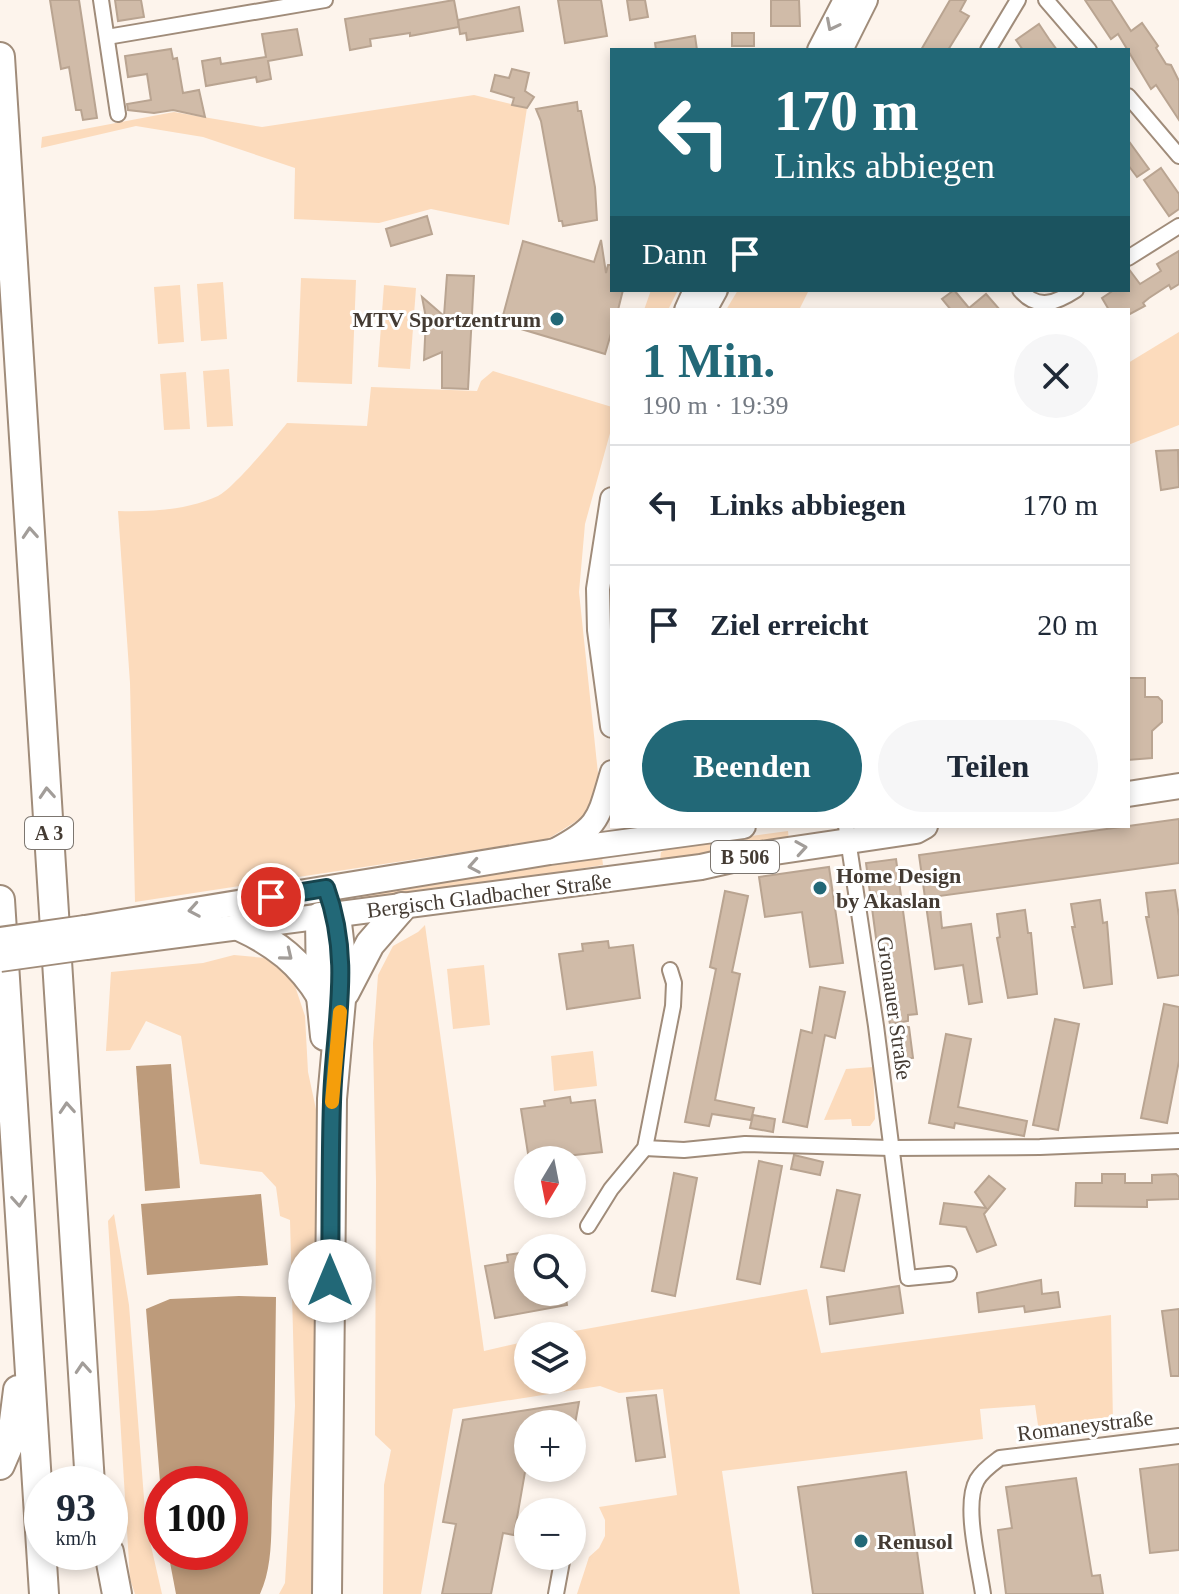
<!DOCTYPE html>
<html lang="de">
<meta charset="utf-8">
<style>
:root{--surface:#fff;--page:#f6f6f7;--text:#1f2937;--muted:#747a83;--line:#e0e1e3;--accent:#226877}
body{margin:0;font-family:"Times New Roman",serif;background:var(--page);color:var(--text);height:100vh;display:flex;flex-direction:column;font-size:30px;white-space:nowrap}
*{box-sizing:border-box;margin:0}
p{font-size:26px;color:var(--muted)}
.icon{flex:none;width:44px;height:44px;fill:none;stroke:currentColor;stroke-width:2;stroke-linecap:round;stroke-linejoin:round}
.map{position:relative;flex:1;overflow:hidden}
.drawer{position:absolute;left:610px;top:308px;width:520px;height:520px;display:flex;flex-direction:column;background:var(--surface);border-radius:0px;box-shadow:0 4px 12px #0003}
.drawer>*{flex:none}
.top-card{position:absolute;left:610px;top:48px;width:520px;height:244px;border-radius:0px;box-shadow:0 4px 12px #0003;background:#226877;color:#fff;overflow:hidden}
.needle{width:52px;rotate:190deg}
.buttons{position:absolute;left:514px;top:1146px;display:grid;gap:16px}
.buttons a{display:grid;place-items:center;width:72px;height:72px;border-radius:50%;background:var(--surface);box-shadow:0 4px 12px #0003;font-size:40px}
.speed{position:absolute;left:24px;top:1466px;display:flex;gap:16px;font-size:40px;font-weight:700;text-align:center}
.speed>*{display:grid;place-content:center;width:104px;height:104px;border-radius:50%;background:var(--surface);box-shadow:0 4px 12px #0003;line-height:1}
.speed small{font-size:20px;font-weight:400}
.speed .limit{border:12px solid #d22;background:#fff;color:#111}
.pin{position:absolute;display:grid;place-items:center;width:68px;height:68px;color:#fff;margin:-34px;border:4px solid #fff;border-radius:50%;box-shadow:0 2px 8px #0007}
.me{position:absolute;width:88px;margin:-44px;rotate:0deg;stroke-linejoin:round;filter:drop-shadow(0 0 6px #0008)}
.turn{display:flex;align-items:center;gap:28px;height:168px;padding:0 32px;font-size:36px}
.turn .icon{width:104px;height:104px;stroke-width:2.5}
.turn b{display:block;font-size:56px;line-height:68px}
.then{display:flex;align-items:center;height:76px;padding:0 32px;background:#0003;gap:16px;font-size:30px}
.round{display:grid;place-items:center;flex:none;width:84px;height:84px;border-radius:42px;background:var(--page)}
.head{display:flex;align-items:center;justify-content:space-between;height:136px;padding:0 32px}
h1{font-size:48px;font-weight:700;line-height:60px;color:var(--accent)}
.primary-button{display:flex;gap:16px;margin-top:auto;padding:16px 32px}
.primary-button a{flex:1;height:92px;border-radius:48px;background:var(--accent);color:#fff;font-size:32px;font-weight:700;line-height:92px;text-align:center}
.primary-button a+a{background:var(--page);color:var(--text)}
ul{padding:0;list-style:none}
li{display:flex;align-items:center;gap:24px;height:120px;padding:0 32px;border-top:2px solid var(--line)}
li div{flex:1}
li b{display:block;font-size:30px}
li em{font-style:normal}
.map>svg:first-child{display:block}
</style>
<div class="map">
<svg width="1179" height="1594" viewBox="0 0 1179 1594">
<rect width="100%" height="100%" fill="#fdf4ec"/>
<g fill="#fcdbbc">
<polygon points="474,95 527,108 509,225 431,209 379,223 294,219 295,168 203,137 136,126 41,148 42,137 174,112 262,127"/>
<polygon points="301,278 356,280 352,384 297,382"/>
<polygon points="223,282 227,339 201,341 197,284"/>
<polygon points="180,285 184,342 158,344 154,287"/>
<polygon points="384,285 416,288 410,369 378,367"/>
<polygon points="651,290 678,290 668,310 644,310"/>
<polygon points="738,290 809,290 799,310 726,310"/>
<polygon points="1179,332 1179,425 1128,445 1128,363"/>
<polygon points="229,369 233,426 207,427 203,371"/>
<path d="M493,371L612,407V426L585,524L579,592L599,783L586,815L548,839L135,902L130,683L118,511C150,512 188,510 218,496C233,489 275,438 287,423L367,426L371,387L477,391L481,381Z"/>
<polygon points="186,372 190,429 164,430 160,374"/>
<polygon points="788,831 789,841 673,866 660,861 661,852 672,847"/>
<polygon points="602,857 603,865 362,903 361,896"/>
<polygon points="425,925 484,1351 528,1341 528,1380 572,1380 572,1336 547,1336 807,1289 821,1353 1111,1315 1113,1423 1039,1432 1035,1405 980,1409 983,1439 722,1471 740,1594 577,1594 589,1557 599,1548 605,1536 605,1520 599,1507 677,1495 663,1389 619,1393 600,1386 453,1409 421,1594 383,1594 384,1485 391,1450 375,1435 376,1181 373,1043 378,975 393,946 418,932"/>
<polygon points="234,955 266,958 292,977 305,1016 308,1072 323,1142 316,1594 279,1594 285,1583 295,1406 290,1220 280,1216 276,1187 262,1172 200,1164 181,1036 146,1021 130,1050 106,1051 111,972 203,963"/>
<polygon points="484,965 490,1025 453,1029 447,969"/>
<polygon points="593,1051 597,1086 554,1091 551,1056"/>
<polygon points="873,1067 875,1119 870,1126 852,1126 851,1119 824,1120 846,1069"/>
<polygon points="114,1214 129,1305 146,1524 162,1594 135,1594 130,1579 108,1221"/>
</g>
<g fill="#bd9b7b">
<polygon points="171,1064 180,1188 145,1191 136,1066"/>
<polygon points="261,1194 268,1265 147,1275 141,1204"/>
<path d="M239,1296L276,1297C275,1366 275,1434 272,1502C271,1532 273,1566 260,1594H176L168,1552H230V1484H162V1506L146,1309L170,1299Z"/>
</g>
<g fill="#d0bba8" stroke="#b9a491" stroke-width="2">
<polygon points="50,0 79,0 97,118 83,120 81,110 76,110 69,67 61,69"/>
<polygon points="115,0 141,0 144,17 118,21"/>
<polygon points="454,0 459,27 410,36 410,33 370,39 371,46 350,50 345,19"/>
<polygon points="558,0 601,0 607,36 565,43"/>
<polygon points="627,0 645,0 648,17 630,20"/>
<polygon points="771,0 799,0 800,26 771,26"/>
<polygon points="950,0 966,0 960,11 969,16 948,50 921,50"/>
<polygon points="1085,0 1111,0 1131,31 1142,23 1158,46 1156,48 1166,64 1171,65 1179,81 1179,120 1156,85 1151,89 1118,34 1111,39"/>
<polygon points="519,7 523,31 467,40 466,33 460,34 458,20"/>
<polygon points="1039,24 1049,39 1057,50 1023,50 1016,40"/>
<polygon points="297,29 302,55 268,61 271,79 257,82 256,77 206,86 202,61 220,58 221,64 266,57 262,34"/>
<rect x="732" y="33" width="22" height="13"/>
<polygon points="695,36 697,50 656,50 655,43"/>
<polygon points="171,49 173,59 177,58 183,93 199,90 205,117 173,110 154,113 128,110 127,104 151,100 147,74 128,77 125,56"/>
<polygon points="512,69 529,73 525,91 534,97 527,108 512,105 514,98 491,91 495,75 509,78"/>
<polygon points="577,102 578,111 581,111 595,187 597,220 563,226 562,221 559,221 541,121 536,109"/>
<polygon points="1128,140 1149,169 1137,177 1128,165"/>
<polygon points="1161,168 1179,194 1179,209 1169,216 1144,180"/>
<polygon points="427,216 432,234 391,246 386,229"/>
<polygon points="601,240 606,273 608,265 612,265 612,290 623,290 618,310 612,310 612,330 605,354 501,323 523,241 594,262"/>
<polygon points="1179,251 1179,284 1171,289 1169,285 1149,298 1143,303 1145,306 1128,315 1128,310 1109,310 1102,298 1114,290 1128,290 1128,268 1140,284 1161,271 1157,264"/>
<polygon points="447,275 474,276 468,389 442,388 442,352 424,360 426,318 422,297 444,316"/>
<polygon points="954,290 969,308 986,294 1000,310 951,310 942,299"/>
<polygon points="1178,450 1179,487 1161,490 1156,451"/>
<polygon points="1128,678 1145,678 1145,697 1158,697 1162,701 1162,722 1152,731 1152,758 1128,760"/>
<polygon points="1179,819 1179,863 939,896 942,928 971,924 982,1002 969,1004 963,965 935,969 919,855"/>
<polygon points="896,859 917,1014 908,1015 908,1021 891,1024 909,1027 913,1058 897,1060 882,983 866,863"/>
<polygon points="829,867 843,963 810,967 802,912 765,917 759,877"/>
<polygon points="1175,890 1179,916 1179,975 1158,978 1146,917 1149,917 1146,893"/>
<polygon points="725,891 748,896 732,972 740,974 715,1100 754,1108 751,1120 712,1114 709,1126 685,1122 716,969 710,967"/>
<polygon points="1100,900 1103,923 1107,922 1112,984 1084,988 1072,927 1075,927 1071,904"/>
<polygon points="1025,910 1028,933 1031,933 1037,994 1008,998 997,938 1000,937 997,914"/>
<polygon points="608,941 609,948 633,945 640,998 567,1009 559,954 583,951 582,944"/>
<polygon points="820,987 845,992 835,1038 825,1035 807,1127 783,1122 801,1030 812,1033"/>
<polygon points="1164,1004 1179,1007 1179,1061 1167,1123 1141,1118"/>
<polygon points="1055,1019 1079,1024 1058,1130 1033,1125"/>
<polygon points="946,1034 971,1039 958,1107 1027,1121 1024,1136 955,1123 954,1128 929,1123"/>
<polygon points="570,1097 571,1103 595,1100 602,1152 529,1160 521,1109 545,1106 544,1101"/>
<polygon points="753,1115 775,1119 773,1132 750,1128"/>
<polygon points="794,1155 823,1162 820,1175 791,1169"/>
<polygon points="759,1161 782,1166 760,1284 737,1279"/>
<polygon points="674,1173 697,1178 675,1296 652,1291"/>
<polygon points="1102,1174 1125,1174 1125,1183 1152,1183 1152,1175 1176,1174 1179,1177 1179,1199 1147,1200 1147,1207 1075,1206 1076,1183 1102,1183"/>
<polygon points="989,1176 1005,1189 984,1214 996,1245 977,1252 966,1227 940,1224 944,1203 986,1208 975,1192"/>
<polygon points="837,1190 860,1195 844,1271 821,1267"/>
<polygon points="528,1252 528,1292 565,1292 567,1305 495,1318 485,1266 508,1262 507,1255"/>
<polygon points="1041,1280 1042,1294 1058,1292 1060,1307 1025,1312 1024,1306 979,1312 977,1293"/>
<polygon points="899,1286 903,1313 830,1324 827,1297"/>
<polygon points="1179,1309 1179,1376 1171,1376 1162,1311"/>
<polygon points="656,1395 665,1457 636,1461 627,1398"/>
<polygon points="579,1402 575,1424 528,1424 528,1472 525,1472 514,1535 503,1533 491,1594 442,1594 456,1524 443,1522 463,1420"/>
<polygon points="1179,1464 1179,1550 1150,1553 1140,1469"/>
<polygon points="906,1472 923,1594 813,1594 798,1487"/>
<polygon points="1076,1478 1092,1576 1100,1575 1103,1594 1006,1594 998,1530 1012,1528 1006,1487"/>
</g>
<g fill="none" stroke-linecap="round" stroke-linejoin="round">
<defs>
<g id="street">
<polyline points="101,0 118,114"/>
<polyline points="1046,0 1089,50"/>
<polyline points="107,37 325,0"/>
<polyline points="988,50 1018,0"/>
<polyline points="1128,96 1179,156"/>
<polyline points="1128,258 1179,226"/>
<path d="M1020,290C1038,311 1056,303 1076,290"/>
<polyline points="846,826 876,1026 908,1278 949,1274"/>
<polyline points="645,1148 684,1150 745,1144 891,1148 1040,1147 1179,1141"/>
<polyline points="588,1226 611,1189 645,1148 673,1006 674,983 670,970"/>
<polyline points="556,1594 563,1556"/>
<path d="M983,1594C979,1565 963,1505 977,1480C982,1471 992,1464 1000,1458L1179,1436"/>
</g>
<g id="secondary">
<polyline points="819,50 845,0"/>
<polyline points="841,50 866,0"/>
<polyline points="686,310 695,290"/>
<polyline points="705,310 716,290"/>
<polyline points="612,499 598,589 599,630 612,726"/>
<path d="M555,850C600,826 598,819 612,772"/>
</g>
<g id="primary">
<polyline points="1128,794 1179,786"/>
<polyline points="85,928 550,852 743,826"/>
<polyline points="86,947 701,867 754,855 916,831 925,826"/>
</g>
<g id="highway">
<polyline points="0,57 90,1484"/>
<polyline points="0,900 44,1594"/>
<polyline points="320,917 321,996 325,1036"/>
<path d="M241,927C276,943 301,963 321,996"/>
<polyline points="345,992 370,944 402,907"/>
<polyline points="0,1465 12,1437 18,1390"/>
<polyline points="109,1552 117,1594"/>
<polyline points="327,1594 332,1099 341,1000 341,957 336,915"/>
</g>
</defs>
<use href="#street" stroke="#a08c7a" stroke-width="18"/>
<use href="#secondary" stroke="#a08c7a" stroke-width="26"/>
<use href="#primary" stroke="#a08c7a" stroke-width="28"/>
<use href="#highway" stroke="#a08c7a" stroke-width="32"/>
<use href="#street" stroke="#fff" stroke-width="14"/>
<use href="#secondary" stroke="#fff" stroke-width="22"/>
<use href="#primary" stroke="#fff" stroke-width="24"/>
<use href="#highway" stroke="#fff" stroke-width="28"/>
<defs>
<g id="primary-bridge">
<polyline points="0,940 85,928"/>
<polyline points="0,959 86,947"/>
</g>
</defs>
<use href="#primary-bridge" stroke="#a08c7a" stroke-width="28" stroke-linecap="butt"/>
<use href="#primary-bridge" stroke="#fff" stroke-width="24"/>
</g>
<defs><path id="oneway-chevron" d="M-2-3.5L2.5 0L-2 3.5" fill="none" stroke-width="1.6" stroke-linecap="round" stroke-linejoin="round" transform="scale(2)"/></defs>
<g stroke="#a29d99">
<use href="#oneway-chevron" transform="translate(832 25) rotate(117)"/>
<use href="#oneway-chevron" transform="translate(30 533) rotate(-94)"/>
<use href="#oneway-chevron" transform="translate(47 793) rotate(-94)"/>
<use href="#oneway-chevron" transform="translate(801 848) rotate(-9)"/>
<use href="#oneway-chevron" transform="translate(474 866) rotate(170)"/>
<use href="#oneway-chevron" transform="translate(194 910) rotate(170)"/>
<use href="#oneway-chevron" transform="translate(287 955) rotate(39)"/>
<use href="#oneway-chevron" transform="translate(67 1108) rotate(-94)"/>
<use href="#oneway-chevron" transform="translate(19 1201) rotate(86)"/>
<use href="#oneway-chevron" transform="translate(83 1368) rotate(-94)"/>
</g>
<g fill="none" stroke-linecap="round" stroke-linejoin="round">
<defs>
<path id="route" d="M271,897L326,888C353,962 334,1026 332,1102C330,1161 331,1221 330,1281"/>
</defs>
<use href="#route" stroke="#16444d" stroke-width="20"/>
<use href="#route" stroke="#226877" stroke-width="14"/>
<polyline stroke="#f59e0b" stroke-width="14" points="332,1102 340,1012"/>
</g>
<g fill="#226877" stroke="#fff" stroke-width="3">
<circle cx="557" cy="319" r="8"/>
<circle cx="820" cy="888" r="8"/>
<circle cx="861" cy="1541" r="8"/>
</g>
<g text-anchor="middle" stroke-width="6" stroke-linejoin="round" paint-order="stroke">
<g fill="#fff" stroke="#7c7670" stroke-width="2">
<rect x="25" y="817" width="48" height="32" rx="6"/>
<rect x="711" y="841" width="68" height="32" rx="6"/>
</g>
<g font-size="20" font-weight="bold" fill="#443b33">
<text x="49" y="840">A 3</text>
<text x="745" y="864">B 506</text>
</g>
<g font-size="22" font-weight="bold" fill="#443b33" stroke="#fff" text-anchor="start">
<text x="541" y="327" text-anchor="end">MTV Sportzentrum</text>
<text x="836" y="883">Home Design<tspan x="836" dy="25">by Akaslan</tspan></text>
<text x="877" y="1549">Renusol</text>
</g>
<g font-size="22" fill="#443b33" stroke="#fff">
<text transform="translate(489 895) rotate(-7)" y="8">Bergisch Gladbacher Straße</text>
<text transform="translate(895 1008) rotate(82)" y="8">Gronauer Straße</text>
<text transform="translate(1085 1425) rotate(-7)" y="8">Romaneystraße</text>
</g>
</g>
</svg>
<div class="buttons">
<a><svg class="needle" viewBox="-14 -14 28 28"><path d="M0-13l5 13h-10z" fill="#e53935"/><path d="M0 13l5-13h-10z" fill="#747a83"/></svg></a>
<a><svg class="icon" aria-label="search" viewBox="0 0 24 24"><circle cx="10" cy="10" r="6"/><path d="M15 15l6 6"/></svg></a>
<a><svg class="icon" aria-label="layers" viewBox="0 0 24 24"><path d="M12 4l9 5-9 5-9-5zM3 14l9 5 9-5"/></svg></a>
<a>+</a>
<a>−</a>
</div>
<div class="speed"><div>93<small>km/h</small></div><div class="limit">100</div></div>
<div class="pin" style="left:271px;top:897px;background:#d93025"><svg class="icon" aria-label="arrive" viewBox="0 0 24 24"><path d="M6 21V4h12l-3 4 3 4H6"/></svg></div>
<svg class="me" style="left:330px;top:1281px" viewBox="-20 -20 40 40"><circle r="19" fill="#fff"/><path d="M0-13L10 11 0 6-10 11z" fill="#226877"/></svg>
<div class="top-card">
<div class="turn"><svg class="icon" aria-label="left" viewBox="0 0 24 24"><path d="M17 20v-9H6M10 6l-5 5 5 5"/></svg><div><b>170 m</b>Links abbiegen</div></div>
<div class="then">Dann<svg class="icon" aria-label="arrive" viewBox="0 0 24 24"><path d="M6 21V4h12l-3 4 3 4H6"/></svg></div>
</div>
<section class="drawer">
<div class="head"><div><h1>1 Min.</h1><p>190 m · 19:39</p></div><a class="round"><svg class="icon" aria-label="close" viewBox="0 0 24 24"><path d="M6 6l12 12M18 6L6 18"/></svg></a></div>
<ul>
<li><svg class="icon" aria-label="left" viewBox="0 0 24 24"><path d="M17 20v-9H6M10 6l-5 5 5 5"/></svg><div><b>Links abbiegen</b></div><em>170 m</em></li>
<li><svg class="icon" aria-label="arrive" viewBox="0 0 24 24"><path d="M6 21V4h12l-3 4 3 4H6"/></svg><div><b>Ziel erreicht</b></div><em>20 m</em></li>
</ul>
<div class="primary-button"><a>Beenden</a><a>Teilen</a></div>
</section>
</div>
